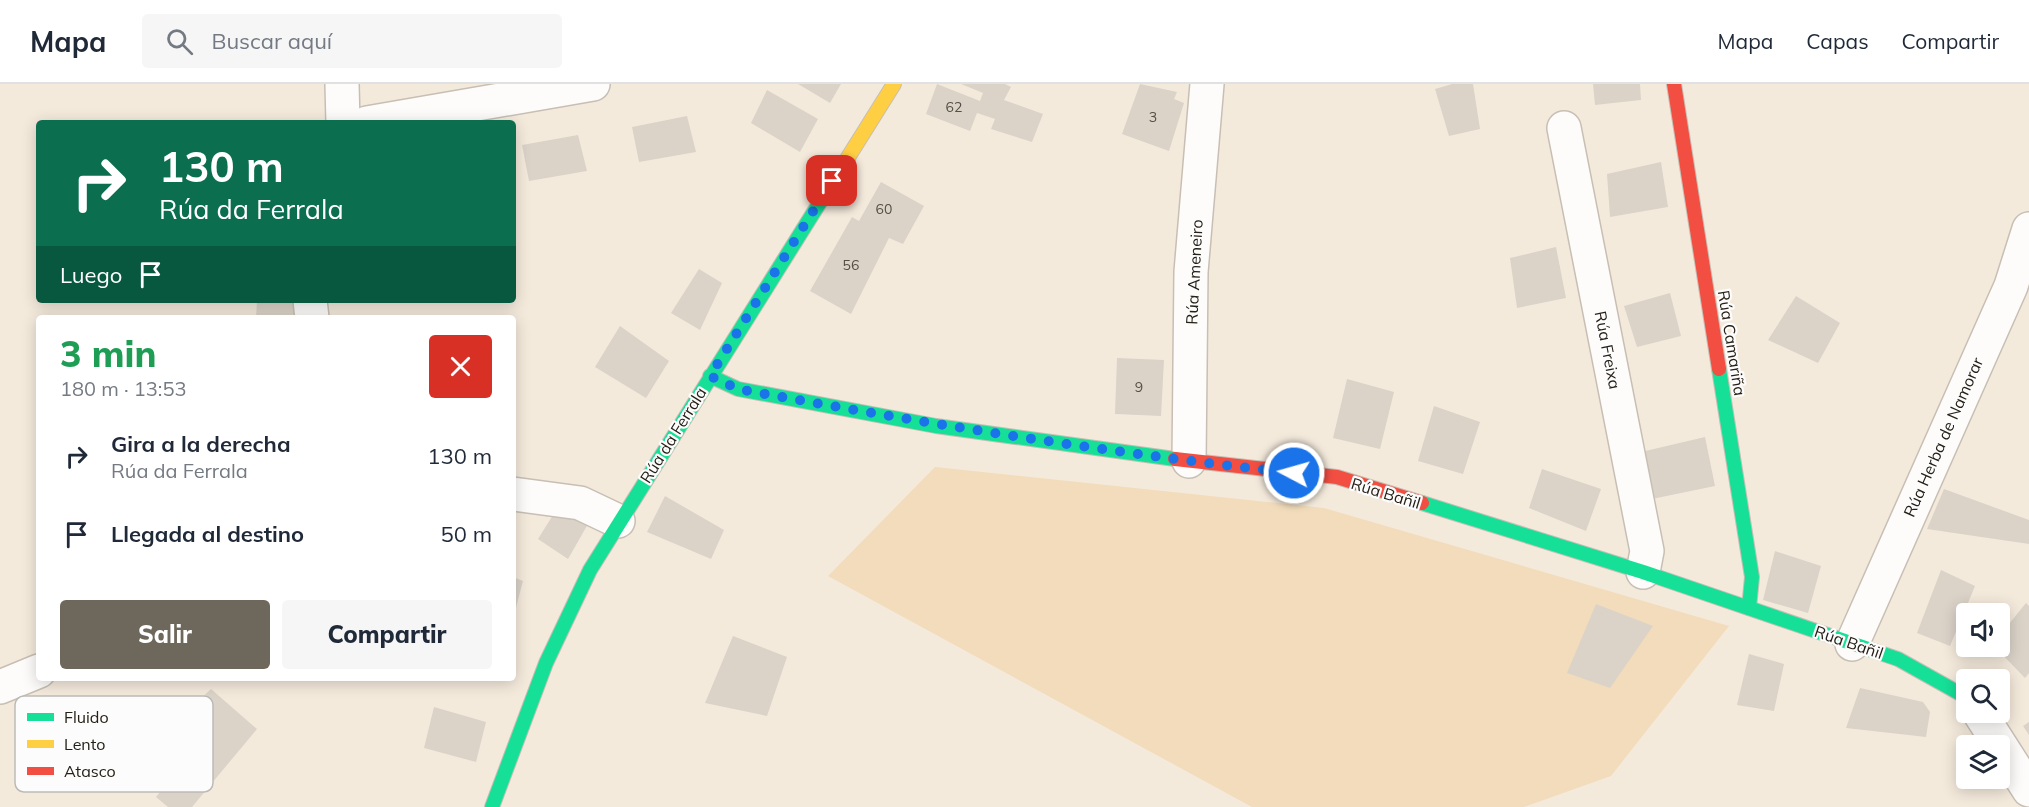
<!DOCTYPE html>
<html lang="es">
<meta charset="utf-8">
<style>
:root{--surface:#fff;--page:#f6f6f7;--text:#1f2937;--muted:#747a83;--line:#e0e1e3;--accent:#6e675b}
body{margin:0;font-family:Mulish,sans-serif;background:var(--page);color:var(--text);height:100vh;display:flex;flex-direction:column;font-size:22px;white-space:nowrap}
*{box-sizing:border-box;margin:0}
p{font-size:20px;color:var(--muted)}
.icon{flex:none;width:33px;height:33px;fill:none;stroke:currentColor;stroke-width:2;stroke-linecap:round;stroke-linejoin:round}
.map{position:relative;flex:1;overflow:hidden}
.panel{position:absolute;left:36px;top:231px;width:480px;height:366px;display:flex;flex-direction:column;background:var(--surface);border-radius:6px;box-shadow:0 3px 15px #0003}
.panel>*{flex:none}
.top-card{position:absolute;left:36px;top:36px;width:480px;height:183px;border-radius:6px;box-shadow:0 3px 15px #0003;background:#0b6e4f;color:#fff;overflow:hidden}
.controls{position:absolute;left:1956px;top:519px;display:grid;gap:12px}
.controls a{display:grid;place-items:center;width:54px;height:54px;border-radius:6px;background:var(--surface);box-shadow:0 3px 15px #0003;font-size:30px}
.pin{position:absolute;display:grid;place-items:center;width:51px;height:51px;color:#fff;margin:-26px;border-radius:12px;box-shadow:0 3px 9px #0006}
.me{position:absolute;width:66px;margin:-33px;rotate:276deg;stroke-linejoin:round;filter:drop-shadow(0 0 4px #0008)}
.turn{display:flex;align-items:center;gap:21px;height:126px;padding:0 24px;font-size:27px}
.turn .icon{width:78px;height:78px;stroke-width:2.5}
.turn b{display:block;font-size:42px;line-height:51px}
.then{display:flex;align-items:center;height:57px;padding:0 24px;background:#0003;gap:12px;font-size:22px}
.round{display:grid;place-items:center;flex:none;width:63px;height:63px;border-radius:6px;background:var(--page)}
.head{display:flex;align-items:center;justify-content:space-between;height:102px;padding:0 24px}
h1{font-size:36px;font-weight:800;line-height:45px;color:#1e9e55}
.cta{display:flex;gap:12px;margin-top:auto;padding:12px 24px}
.cta a{flex:1;height:69px;border-radius:6px;background:var(--accent);color:#fff;font-size:24px;font-weight:800;line-height:69px;text-align:center}
.cta a+a{background:var(--page);color:var(--text)}
ul{padding:0;list-style:none}
li{display:flex;align-items:center;gap:18px;height:78px;padding:0 24px}
li div{flex:1}
li b{display:block;font-size:22px}
li em{font-style:normal}
header{display:flex;align-items:center;gap:36px;box-sizing:border-box;height:84px;padding:0 30px;background:var(--surface);border-bottom:2px solid var(--line)}
header strong{font-size:28px}
nav{display:flex;gap:33px;margin-inline-start:auto;font-size:21px}
.search{width:420px;height:54px;background:var(--page);display:flex;align-items:center;gap:15px;box-sizing:border-box;padding:0 21px;border-radius:6px;color:var(--muted);font-size:22px}
.map>svg:first-child{display:block}
</style>
<header>
<strong>Mapa</strong>
<div class="search"><svg class="icon" aria-label="search" viewBox="0 0 24 24"><circle cx="10" cy="10" r="6"/><path d="M15 15l6 6"/></svg>Buscar aquí</div>
<nav><a>Mapa</a><a>Capas</a><a>Compartir</a></nav>
</header>
<div class="map">
<svg width="2029" height="723" viewBox="0 0 2029 723">
<rect width="100%" height="100%" fill="#f4eadc"/>
<polygon fill="#f2dcbb" points="935,383 1324,424 1729,542 1611,692 1524,723 1252,723 828,492"/>
<g fill="#dbd3c8">
<polygon points="798,0 841,0 830,19"/>
<polygon points="937,0 980,17 983,9 961,0 1005,0 1011,3 1004,16 1043,30 1032,58 991,45 995,35 977,29 970,47 926,30"/>
<polygon points="1140,0 1177,8 1174,15 1184,19 1169,67 1122,50"/>
<polygon points="1452,0 1473,0 1480,45 1449,52 1435,5"/>
<polygon points="1593,0 1640,0 1641,16 1595,21"/>
<polygon points="767,6 818,35 800,68 751,39"/>
<polygon points="687,32 696,68 639,78 632,43"/>
<polygon points="578,51 587,87 529,97 522,61"/>
<polygon points="1661,78 1668,123 1610,133 1607,90"/>
<polygon points="881,98 924,122 903,160 889,154 851,230 810,207 852,133 859,137"/>
<polygon points="1556,163 1566,214 1517,224 1510,174"/>
<polygon points="699,185 722,199 700,246 671,229"/>
<polygon points="1670,209 1681,252 1637,263 1624,222"/>
<polygon points="1796,212 1840,239 1818,279 1768,256"/>
<polygon points="257,216 299,216 298,234 256,234"/>
<polygon points="620,242 669,277 646,314 595,283"/>
<polygon points="1117,274 1164,276 1161,332 1115,330"/>
<polygon points="1347,295 1394,308 1380,365 1333,354"/>
<polygon points="1434,322 1480,338 1463,390 1418,377"/>
<polygon points="1705,353 1715,402 1652,415 1641,368"/>
<polygon points="1542,385 1601,405 1586,447 1529,424"/>
<polygon points="1944,405 2029,436 2029,460 1927,445"/>
<polygon points="665,412 724,446 711,475 647,448"/>
<polygon points="558,423 588,440 568,475 538,455"/>
<polygon points="1775,467 1821,482 1808,529 1763,516"/>
<polygon points="1941,486 1975,502 1950,562 1917,549"/>
<polygon points="513,493 523,497 514,531 513,531"/>
<polygon points="2026,519 2029,522 2029,589 2025,594 1994,562 2000,562 2000,551"/>
<polygon points="1596,520 1653,542 1610,604 1567,589"/>
<polygon points="733,552 787,573 767,632 705,619"/>
<polygon points="1749,570 1784,580 1774,627 1737,621"/>
<polygon points="1860,604 1923,618 1930,628 1926,653 1846,644"/>
<polygon points="211,605 257,645 192,723 168,723 156,713 209,643 191,624"/>
<polygon points="434,623 486,638 476,678 424,664"/>
<polygon points="2029,638 2029,651 2023,642"/>
</g>
<g fill="none" stroke-linecap="round" stroke-linejoin="round">
<defs>
<g id="street">
<polyline points="342,0 343,39"/>
<polyline points="367,39 593,0"/>
<polyline points="1564,44 1647,467 1643,488"/>
<polyline points="310,216 312,234"/>
<polyline points="1189,377 1191,188 1207,0"/>
<polyline points="513,410 580,419 618,437"/>
<polyline points="1852,560 2011,202 2029,145"/>
<polyline points="0,603 39,587"/>
<polyline points="1979,628 2029,706"/>
</g>
<g id="fast">
<polyline points="1719,285 1752,493 1749,524"/>
<polyline points="710,292 738,305 936,342 1175,375"/>
<polyline points="1422,419 1643,488 1898,575 1966,613"/>
<polyline points="492,723 546,579 590,486 832,99"/>
</g>
<polyline id="slow" points="832,99 894,0"/>
<g id="jam">
<polyline points="1674,0 1719,285"/>
<polyline points="1175,375 1337,393 1422,419"/>
</g>
</defs>
<use href="#street" stroke="#c7bfb4" stroke-width="36"/>
<use href="#fast" stroke="#c7bfb4" stroke-width="16"/>
<use href="#slow" stroke="#c7bfb4" stroke-width="16"/>
<use href="#jam" stroke="#c7bfb4" stroke-width="16"/>
<use href="#street" stroke="#fdfcfa" stroke-width="33"/>
<use href="#fast" stroke="#16e098" stroke-width="14"/>
<use href="#slow" stroke="#ffcf43" stroke-width="14"/>
<use href="#jam" stroke="#f24e42" stroke-width="14"/>
</g>
<g fill="none" stroke-linecap="round" stroke-linejoin="round">
<path stroke="#1a73e8" stroke-width="10" stroke-dasharray="0 18" d="M832,97L710,292L738,305C922,339 1108,369 1294,389"/>
</g>
<g text-anchor="middle" stroke-width="4.5" stroke-linejoin="round" paint-order="stroke">
<g font-size="14" fill="#544e44">
<text x="954" y="28">62</text>
<text x="1153" y="38">3</text>
<text x="884" y="130">60</text>
<text x="851" y="186">56</text>
<text x="1139" y="308">9</text>
</g>
<g font-size="16" fill="#262016" stroke="#fcfcfc">
<text transform="translate(1194 188) rotate(-87)" y="6">Rúa Ameneiro</text>
<text transform="translate(1732 259) rotate(81)" y="6">Rúa Camariña</text>
<text transform="translate(1608 266) rotate(79)" y="6">Rúa Freixa</text>
<text transform="translate(673 351) rotate(-58)" y="6">Rúa da Ferrala</text>
<text transform="translate(1943 353) rotate(-66)" y="6">Rúa Herba de Namorar</text>
<text transform="translate(1386 409) rotate(17)" y="6">Rúa Bañil</text>
<text transform="translate(1849 558) rotate(19)" y="6">Rúa Bañil</text>
</g>
</g>
<rect x="15" y="612" width="198" height="96" rx="9" fill="#fcfcfc" stroke="#bcbab7" stroke-width="1.5"/>
<rect x="27" y="629" width="27" height="8" fill="#16e098"/>
<rect x="27" y="656" width="27" height="8" fill="#ffcf43"/>
<rect x="27" y="683" width="27" height="8" fill="#f24e42"/>
<g font-size="16" fill="#262016">
<text x="64" y="639">Fluido</text>
<text x="64" y="666">Lento</text>
<text x="64" y="693">Atasco</text>
</g>
</svg>
<div class="controls">
<a><svg class="icon" aria-label="sound" viewBox="0 0 24 24"><path d="M4 9h4l5-4v14l-5-4H4zM17 9q2 3 0 6"/></svg></a>
<a><svg class="icon" aria-label="search" viewBox="0 0 24 24"><circle cx="10" cy="10" r="6"/><path d="M15 15l6 6"/></svg></a>
<a><svg class="icon" aria-label="layers" viewBox="0 0 24 24"><path d="M12 4l9 5-9 5-9-5zM3 14l9 5 9-5"/></svg></a>
</div>
<div class="pin" style="left:832px;top:97px;background:#d93025"><svg class="icon" aria-label="arrive" viewBox="0 0 24 24"><path d="M6 21V4h12l-3 4 3 4H6"/></svg></div>
<svg class="me" style="left:1294px;top:389px" viewBox="-20 -20 40 40"><circle r="17" fill="#1a73e8" stroke="#fff" stroke-width="3"/><path d="M0-11L8 9 0 5-8 9z" fill="#fff"/></svg>
<div class="top-card">
<div class="turn"><svg class="icon" aria-label="right" viewBox="0 0 24 24"><path d="M7 20v-9h11M14 6l5 5-5 5"/></svg><div><b>130 m</b>Rúa da Ferrala</div></div>
<div class="then">Luego<svg class="icon" aria-label="arrive" viewBox="0 0 24 24"><path d="M6 21V4h12l-3 4 3 4H6"/></svg></div>
</div>
<section class="panel">
<div class="head"><div><h1>3 min</h1><p>180 m · 13:53</p></div><a class="round" style="background:#d93025;color:#fff"><svg class="icon" aria-label="close" viewBox="0 0 24 24"><path d="M6 6l12 12M18 6L6 18"/></svg></a></div>
<ul>
<li><svg class="icon" aria-label="right" viewBox="0 0 24 24"><path d="M7 20v-9h11M14 6l5 5-5 5"/></svg><div><b>Gira a la derecha</b><p>Rúa da Ferrala</p></div><em>130 m</em></li>
<li><svg class="icon" aria-label="arrive" viewBox="0 0 24 24"><path d="M6 21V4h12l-3 4 3 4H6"/></svg><div><b>Llegada al destino</b></div><em>50 m</em></li>
</ul>
<div class="cta"><a>Salir</a><a>Compartir</a></div>
</section>
</div>
